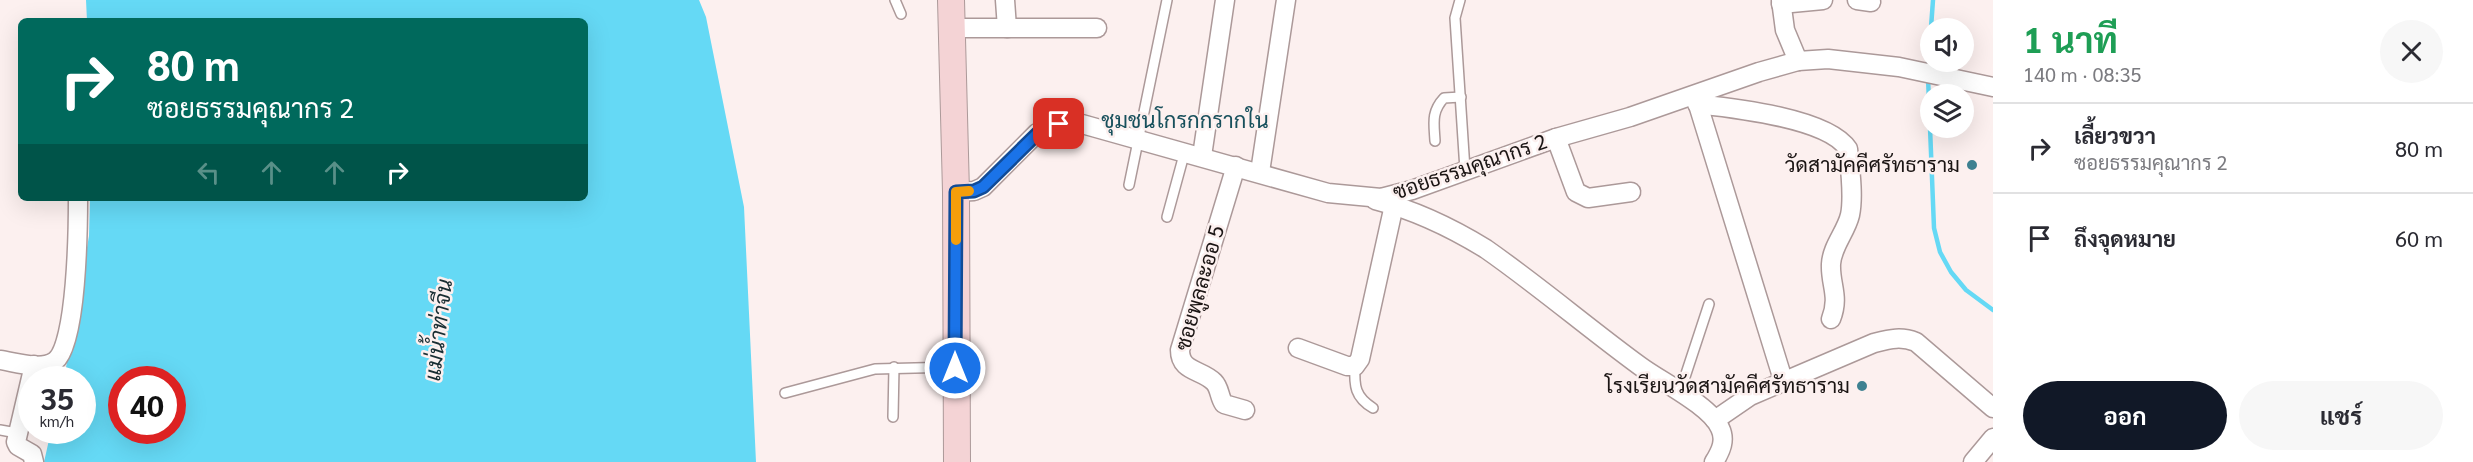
<!DOCTYPE html>
<html lang="th">
<meta charset="utf-8">
<style>
:root{--surface:#fff;--page:#f7f7f7;--text:#2b2b33;--muted:#7c7c81;--line:#e1e1e2;--accent:#111827}
body{margin:0;font-family:Georgia,Sarabun,serif;background:var(--page);color:var(--text);height:100vh;display:flex;flex-direction:column;font-size:22px;white-space:nowrap}
*{box-sizing:border-box;margin:0}
p{font-size:20px;color:var(--muted)}
.icon{flex:none;width:33px;height:33px;fill:none;stroke:currentColor;stroke-width:2;stroke-linecap:round;stroke-linejoin:round}
.map{position:relative;flex:1;overflow:hidden}
.side{display:flex;flex-direction:column;background:var(--surface);width:480px}
.side>*{flex:none}
.hud{position:absolute;left:18px;top:18px;width:570px;height:183px;border-radius:9px;box-shadow:0 6px 24px #0002;background:#00695c;color:#fff;overflow:hidden}
.fabs{position:absolute;left:1920px;top:18px;display:grid;gap:12px}
.fabs a{display:grid;place-items:center;width:54px;height:54px;border-radius:50%;background:var(--surface);box-shadow:0 6px 24px #0002;font-size:30px}
.speed{position:absolute;left:18px;top:366px;display:flex;gap:12px;font-size:30px;font-weight:700;text-align:center}
.speed>*{display:grid;place-content:center;width:78px;height:78px;border-radius:50%;background:var(--surface);box-shadow:0 6px 24px #0002;line-height:1}
.speed small{font-size:15px;font-weight:400}
.speed .limit{border:9px solid #d22;background:#fff;color:#111}
.pin{position:absolute;display:grid;place-items:center;width:51px;height:51px;color:#fff;margin:-26px;border-radius:12px;box-shadow:0 3px 9px #0006}
.me{position:absolute;width:66px;margin:-33px;rotate:0deg;stroke-linejoin:round;filter:drop-shadow(0 0 4px #0008)}
.turn{display:flex;align-items:center;gap:21px;height:126px;padding:0 30px;font-size:27px}
.turn .icon{width:78px;height:78px;stroke-width:2.5}
.turn b{display:block;font-size:42px;line-height:51px}
.lanes{display:flex;align-items:center;height:57px;padding:0 30px;background:#0003;justify-content:center;gap:30px;direction:ltr}
.lanes .off{opacity:.35}
.round{display:grid;place-items:center;flex:none;width:63px;height:63px;border-radius:32px;background:var(--page)}
.overview{display:flex;align-items:center;justify-content:space-between;height:102px;padding:0 30px}
h1{font-size:36px;font-weight:700;line-height:45px;color:#1e9e55}
.action{display:flex;gap:12px;margin-top:auto;padding:12px 30px}
.action a{flex:1;height:69px;border-radius:36px;background:var(--accent);color:#fff;font-size:24px;font-weight:700;line-height:69px;text-align:center}
.action a+a{background:var(--page);color:var(--text)}
ul{padding:0;list-style:none}
li{display:flex;align-items:center;gap:18px;height:90px;padding:0 30px;border-top:2px solid var(--line)}
li div{flex:1}
li b{display:block;font-size:22px}
li em{font-style:normal}
main{display:flex;flex:1;min-height:0}
.map>svg:first-child{display:block}
</style>
<main>
<div class="map">
<svg width="1993" height="462" viewBox="0 0 1993 462">
<rect width="100%" height="100%" fill="#fcf0ef"/>
<path fill="#65d9f5" fill-rule="evenodd" d="M86,0H699L706,17L744,207L756,462H44L51,431L82,430V380L64,379L89,236L90,198H585V21H87ZM122,380H172V430H122Z"/>
<g fill="none" stroke-linecap="round" stroke-linejoin="round">
<g stroke="#65d9f5" stroke-width="4.5">
<polyline points="1928,69 1933,0"/>
<polyline points="1928,77 1934,228 1940,252 1951,272 1966,290 1993,310"/>
</g>
<defs>
<g id="lane">
<polyline points="895,0 901,14"/>
<polyline points="1460,0 1455,18 1465,170"/>
<path d="M1435,141C1434,123 1431,112 1444,98L1461,97"/>
<polyline points="1129,185 1167,0"/>
<polyline points="1167,217 1185,151"/>
<path d="M1355,366C1354,386 1355,397 1373,408"/>
<polyline points="1680,392 1709,304"/>
<polyline points="785,393 875,369 955,367"/>
<polyline points="893,417 894,367"/>
<polyline points="0,430 17,433"/>
</g>
<g id="street">
<polyline points="1005,0 1007,28"/>
<polyline points="1781,0 1785,30 1798,61"/>
<polyline points="1857,0 1871,2"/>
<polyline points="1781,4 1823,0"/>
<polyline points="952,28 1097,28"/>
<polyline points="1695,95 1784,383"/>
<path d="M1697,104C1733,108 1828,118 1848,149C1850,168 1854,196 1850,215C1846,232 1832,246 1831,264C1830,285 1840,296 1831,319"/>
<polyline points="1556,138 1576,192 1588,198 1631,192"/>
<polyline points="1202,156 1225,0"/>
<path d="M1236,166L1180,350C1180,372 1201,369 1214,382C1220,388 1219,397 1224,404L1245,410"/>
<polyline points="1260,172 1286,0"/>
<polyline points="956,192 974,191 983,187 1037,133 1059,125 1082,124 1328,193 1381,198 1412,190 1556,138 1630,117 1759,72 1798,61 1828,59 1899,67 1993,87"/>
<path d="M1375,200C1414,210 1452,228 1486,249C1539,286 1588,328 1640,366C1660,381 1711,406 1720,428C1726,440 1721,451 1714,462"/>
<polyline points="1298,348 1347,366 1355,366 1360,359 1394,205"/>
<path d="M0,360C15,362 41,371 55,361C77,345 78,227 78,198"/>
<polyline points="34,365 16,442 18,446 32,454 34,462"/>
<path d="M1715,420L1750,396L1874,343C1890,339 1901,336 1916,342L1993,408"/>
<polyline points="1973,462 1993,438"/>
</g>
<polyline id="secondary" points="951,0 956,192 957,462"/>
</defs>
<use href="#lane" stroke="#ac9999" stroke-width="12"/>
<use href="#street" stroke="#ac9999" stroke-width="21"/>
<use href="#secondary" stroke="#ac9999" stroke-width="28"/>
<use href="#lane" stroke="#fff" stroke-width="9"/>
<use href="#street" stroke="#fff" stroke-width="18"/>
<use href="#secondary" stroke="#f4d3d5" stroke-width="26"/>
</g>
<g fill="none" stroke-linecap="round" stroke-linejoin="round">
<defs>
<polyline id="route" points="955,368 956,192 974,191 983,187 1038,133 1059,124"/>
</defs>
<use href="#route" stroke="#114b97" stroke-width="15"/>
<use href="#route" stroke="#1a73e8" stroke-width="10"/>
<polyline stroke="#f59e0b" stroke-width="10" points="956,240 956,192 969,191"/>
</g>
<g fill="#3e8191" stroke="#fcf0ef" stroke-width="2">
<circle cx="1972" cy="165" r="6"/>
<circle cx="1862" cy="386" r="6"/>
</g>
<g text-anchor="middle" stroke-width="5" stroke-linejoin="round" paint-order="stroke">
<g font-size="21" fill="#1b1514" stroke="#fcf0ef" text-anchor="end">
<text x="1960" y="172">วัดสามัคคีศรัทธาราม</text>
<text x="1850" y="393">โรงเรียนวัดสามัคคีศรัทธาราม</text>
</g>
<g font-size="21" fill="#1b1514" stroke="#fcf0ef">
<text transform="translate(1470 167) rotate(-19)" y="7">ซอยธรรมคุณากร 2</text>
<text transform="translate(1200 288) rotate(-74)" y="7">ซอยพูลละออ 5</text>
</g>
<g font-size="22" fill="#18505c" stroke="#fcf0ef">
<text x="1185" y="128">ชุมชนโกรกกรากใน</text>
</g>
<g font-size="22" font-style="italic" fill="#182d32" stroke="#fcf0ef">
<text transform="translate(438 330) rotate(-83)" y="8">แม่น้ำท่าจีน</text>
</g>
</g>
</svg>
<div class="fabs">
<a><svg class="icon" aria-label="sound" viewBox="0 0 24 24"><path d="M4 9h4l5-4v14l-5-4H4zM17 9q2 3 0 6"/></svg></a>
<a><svg class="icon" aria-label="layers" viewBox="0 0 24 24"><path d="M12 4l9 5-9 5-9-5zM3 14l9 5 9-5"/></svg></a>
</div>
<div class="speed"><div>35<small>km/h</small></div><div class="limit">40</div></div>
<div class="pin" style="left:1059px;top:124px;background:#d93025"><svg class="icon" aria-label="arrive" viewBox="0 0 24 24"><path d="M6 21V4h12l-3 4 3 4H6"/></svg></div>
<svg class="me" style="left:955px;top:368px" viewBox="-20 -20 40 40"><circle r="17" fill="#1a73e8" stroke="#fff" stroke-width="3"/><path d="M0-11L8 9 0 5-8 9z" fill="#fff"/></svg>
<div class="hud">
<div class="turn"><svg class="icon" aria-label="right" viewBox="0 0 24 24"><path d="M7 20v-9h11M14 6l5 5-5 5"/></svg><div><b>80 m</b>ซอยธรรมคุณากร 2</div></div>
<div class="lanes"><svg class="icon off" aria-label="left" viewBox="0 0 24 24"><path d="M17 20v-9H6M10 6l-5 5 5 5"/></svg><svg class="icon off" aria-label="ahead" viewBox="0 0 24 24"><path d="M12 20V5M6 11l6-6 6 6"/></svg><svg class="icon off" aria-label="ahead" viewBox="0 0 24 24"><path d="M12 20V5M6 11l6-6 6 6"/></svg><svg class="icon" aria-label="right" viewBox="0 0 24 24"><path d="M7 20v-9h11M14 6l5 5-5 5"/></svg></div>
</div>
</div>
<section class="side">
<div class="overview"><div><h1>1 นาที</h1><p>140 m · 08:35</p></div><a class="round"><svg class="icon" aria-label="close" viewBox="0 0 24 24"><path d="M6 6l12 12M18 6L6 18"/></svg></a></div>
<ul>
<li><svg class="icon" aria-label="right" viewBox="0 0 24 24"><path d="M7 20v-9h11M14 6l5 5-5 5"/></svg><div><b>เลี้ยวขวา</b><p>ซอยธรรมคุณากร 2</p></div><em>80 m</em></li>
<li><svg class="icon" aria-label="arrive" viewBox="0 0 24 24"><path d="M6 21V4h12l-3 4 3 4H6"/></svg><div><b>ถึงจุดหมาย</b></div><em>60 m</em></li>
</ul>
<div class="action"><a>ออก</a><a>แชร์</a></div>
</section>
</main>
